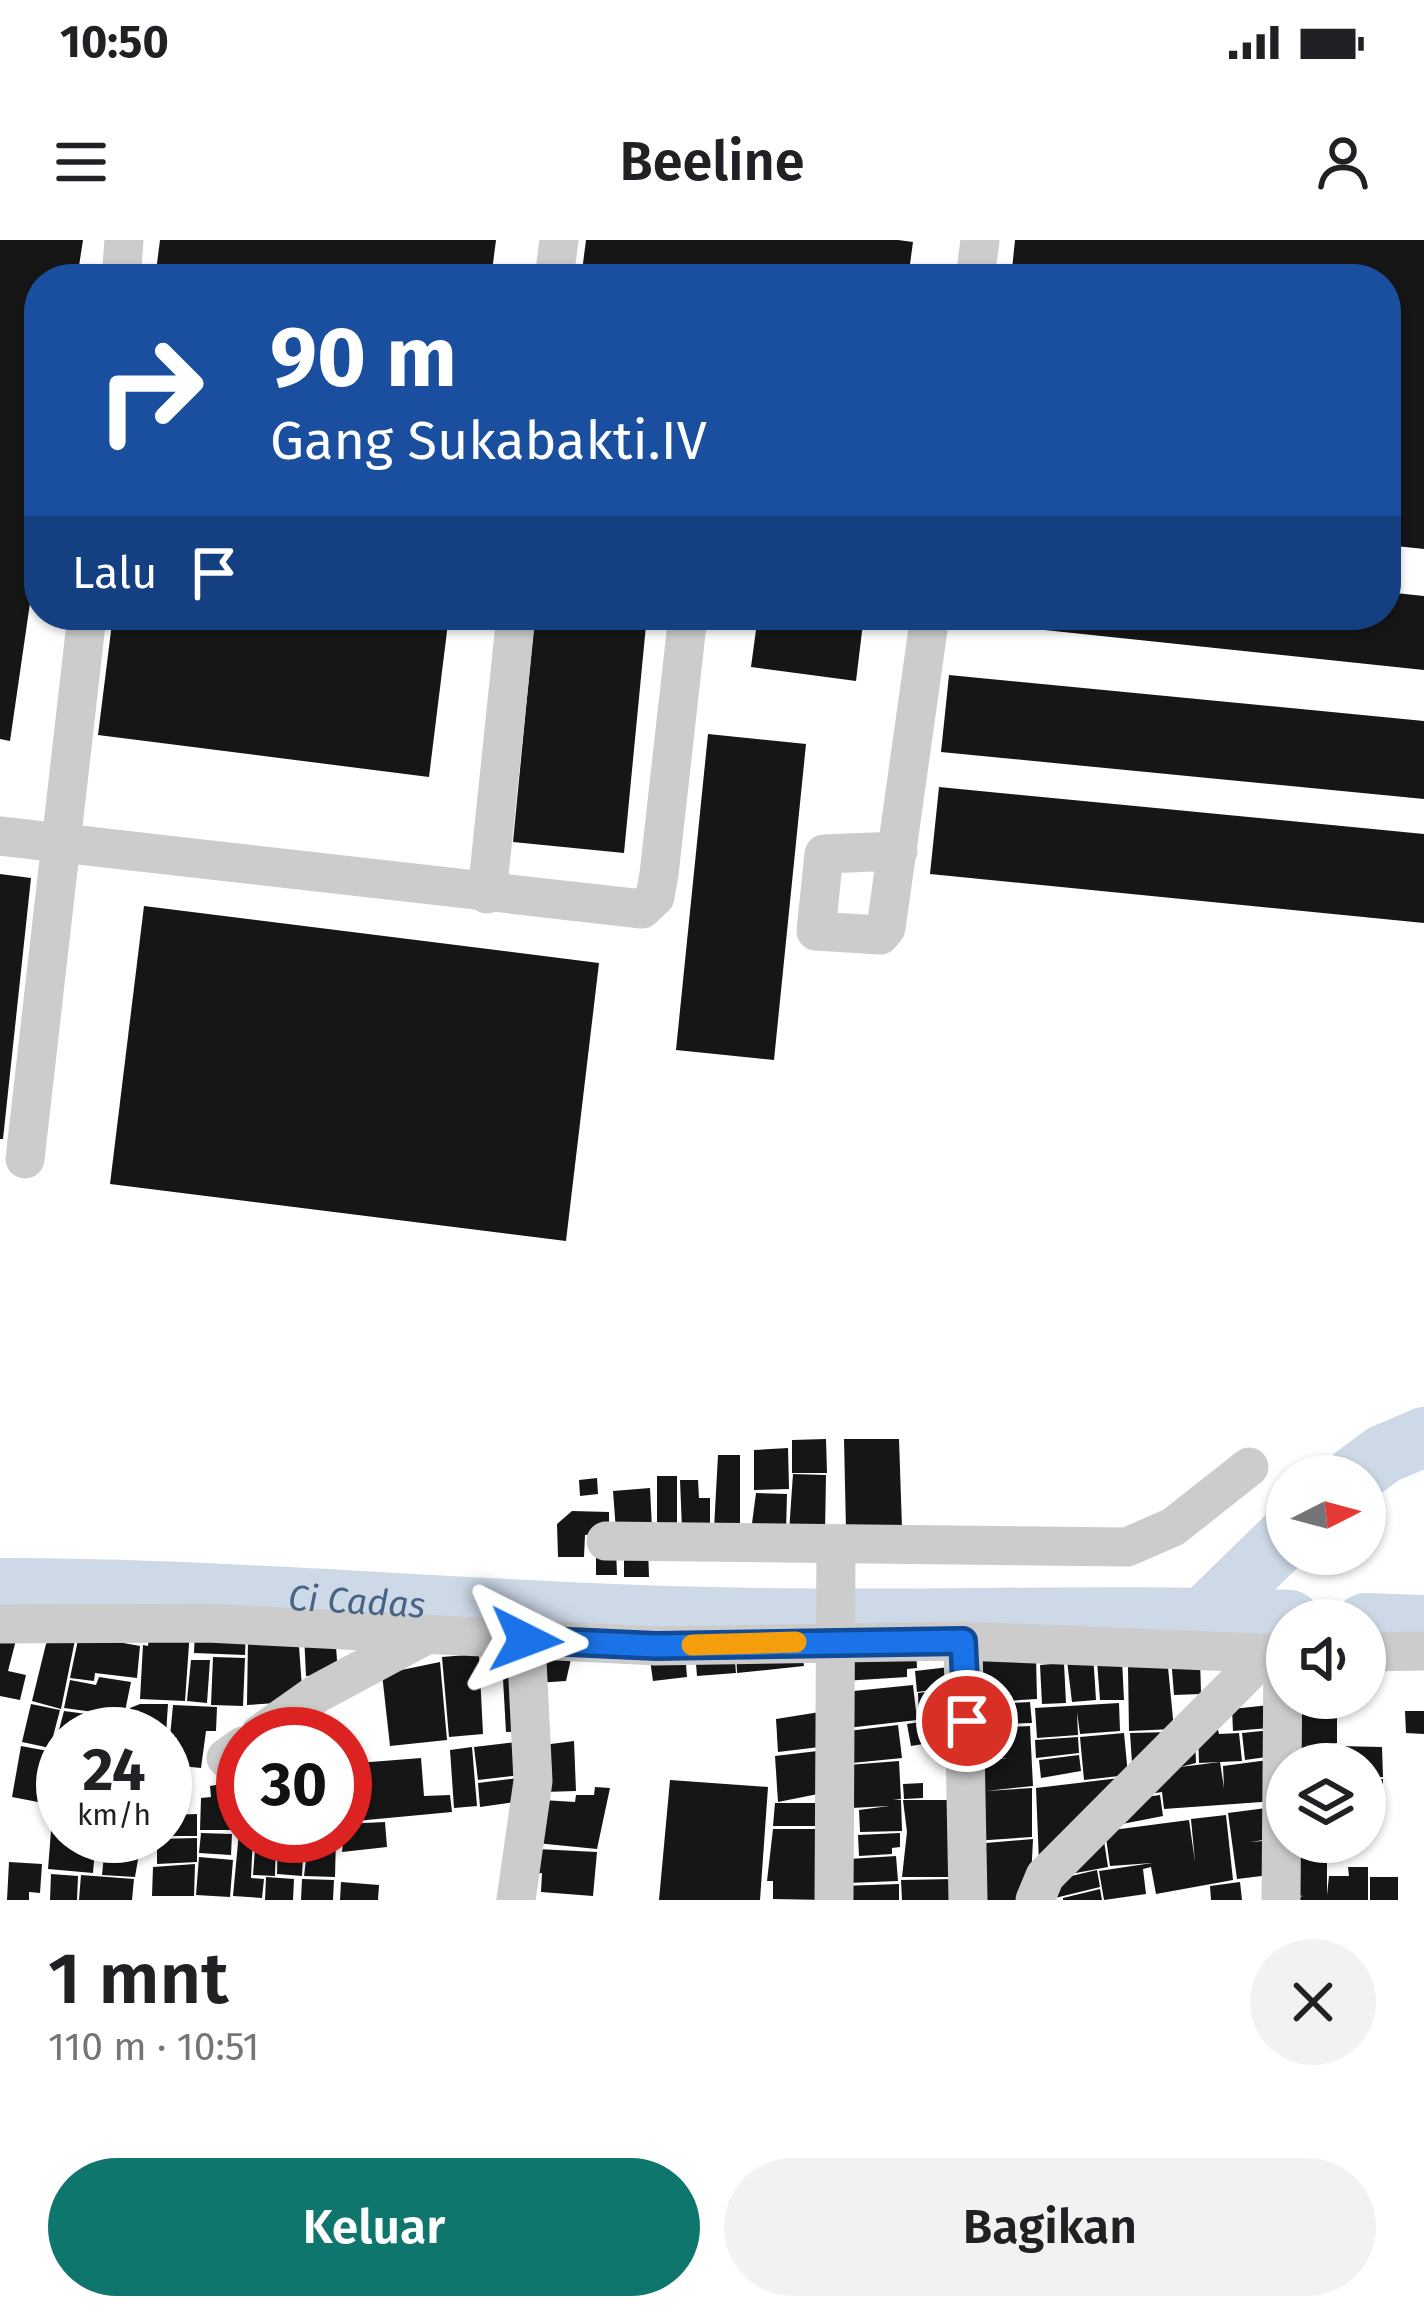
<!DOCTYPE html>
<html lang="id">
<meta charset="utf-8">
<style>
:root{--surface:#fff;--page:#f2f2f2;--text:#202124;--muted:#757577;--accent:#0f766e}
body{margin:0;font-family:"Fira Sans",sans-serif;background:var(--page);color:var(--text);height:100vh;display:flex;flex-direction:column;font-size:45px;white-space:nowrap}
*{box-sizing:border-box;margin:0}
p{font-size:39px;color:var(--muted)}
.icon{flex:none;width:66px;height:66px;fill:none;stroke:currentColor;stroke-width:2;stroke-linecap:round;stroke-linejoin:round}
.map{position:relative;height:1660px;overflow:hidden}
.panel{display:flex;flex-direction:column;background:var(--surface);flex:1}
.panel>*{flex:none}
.top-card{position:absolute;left:24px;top:24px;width:1377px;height:366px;border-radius:48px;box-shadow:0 3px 9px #0004;background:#1a4fa0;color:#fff;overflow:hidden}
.needle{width:78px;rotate:84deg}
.buttons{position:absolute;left:1266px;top:1215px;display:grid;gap:24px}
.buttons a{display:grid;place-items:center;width:120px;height:120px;border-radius:50%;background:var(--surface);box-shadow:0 3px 9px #0004;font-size:60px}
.speed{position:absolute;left:36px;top:1467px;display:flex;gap:24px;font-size:60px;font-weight:700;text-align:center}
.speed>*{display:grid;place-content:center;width:156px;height:156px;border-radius:50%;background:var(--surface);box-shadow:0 3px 9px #0004;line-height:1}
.speed small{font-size:30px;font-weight:400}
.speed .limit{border:18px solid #d22;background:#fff;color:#111}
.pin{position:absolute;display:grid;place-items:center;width:102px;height:102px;color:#fff;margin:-51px;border:6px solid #fff;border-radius:50%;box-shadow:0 3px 12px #0007}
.me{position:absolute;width:132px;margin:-66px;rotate:93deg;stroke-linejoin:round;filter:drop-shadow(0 0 9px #0008)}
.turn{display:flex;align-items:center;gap:42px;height:252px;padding:0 48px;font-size:54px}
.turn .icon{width:156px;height:156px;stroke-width:2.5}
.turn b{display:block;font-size:84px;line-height:102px}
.then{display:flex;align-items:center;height:114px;padding:0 48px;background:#0003;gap:24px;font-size:45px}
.round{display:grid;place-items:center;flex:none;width:126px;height:126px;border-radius:63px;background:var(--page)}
.summary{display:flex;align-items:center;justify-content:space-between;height:204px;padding:0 48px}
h1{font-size:72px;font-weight:600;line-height:90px}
.primary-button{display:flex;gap:24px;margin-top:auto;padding:24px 48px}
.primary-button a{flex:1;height:138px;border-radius:72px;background:var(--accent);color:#fff;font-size:48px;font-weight:600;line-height:138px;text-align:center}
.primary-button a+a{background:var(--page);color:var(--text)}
.status{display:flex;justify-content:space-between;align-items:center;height:84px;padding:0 60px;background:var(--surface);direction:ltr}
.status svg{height:33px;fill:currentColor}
header{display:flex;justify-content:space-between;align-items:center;height:156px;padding:0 48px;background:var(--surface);font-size:54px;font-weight:600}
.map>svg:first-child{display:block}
</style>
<div class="status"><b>10:50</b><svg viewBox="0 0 49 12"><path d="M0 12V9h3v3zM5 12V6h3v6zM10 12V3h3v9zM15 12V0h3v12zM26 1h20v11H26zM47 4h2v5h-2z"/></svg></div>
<header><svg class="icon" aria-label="menu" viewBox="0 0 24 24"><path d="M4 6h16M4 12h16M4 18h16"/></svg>Beeline<svg class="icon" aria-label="person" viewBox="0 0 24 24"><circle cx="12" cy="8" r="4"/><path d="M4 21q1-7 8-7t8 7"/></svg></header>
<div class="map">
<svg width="1424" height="1660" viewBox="0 0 1424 1660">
<rect width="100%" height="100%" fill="#fff"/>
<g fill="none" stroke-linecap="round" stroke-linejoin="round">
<g stroke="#cdd9e7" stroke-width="60">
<polyline points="1354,1236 1384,1214 1424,1197"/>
<path id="s1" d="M0,1348C236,1348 472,1372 708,1377C902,1382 1096,1373 1290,1380"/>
<polyline points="1204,1377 1287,1296"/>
<polyline points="1365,1383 1424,1385"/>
</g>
</g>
<g fill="#161616">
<polygon points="0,0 83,0 77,39 39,39 39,301 10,501 0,499"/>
<polygon points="160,0 496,0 491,39 155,39"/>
<polygon points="586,0 898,0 913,2 908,39 581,39"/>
<polygon points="1015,0 1424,0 1424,309 1386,305 1386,39 1011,39"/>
<polygon points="1386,352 1424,356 1424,430 950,380 951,375 1386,375"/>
<polygon points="113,375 449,375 429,537 98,495"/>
<polygon points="535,375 647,375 624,613 513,602"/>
<polygon points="758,375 864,375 856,441 751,427"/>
<polygon points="949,435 1424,481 1424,559 941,512"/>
<polygon points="708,494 806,504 774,820 676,810"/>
<polygon points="939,547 1424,594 1424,683 930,634"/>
<polygon points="0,634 31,638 3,899 0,899"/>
<polygon points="144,666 599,723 566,1001 110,944"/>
<polygon points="826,1199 827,1233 792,1233 792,1200"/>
<polygon points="844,1199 899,1199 902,1288 846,1290"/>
<polygon points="788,1208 789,1249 754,1250 754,1210"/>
<polygon points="718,1215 740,1215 740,1289 714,1289"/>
<polygon points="793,1234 826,1235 825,1293 789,1292"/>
<polygon points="657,1236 677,1236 677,1285 657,1286"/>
<polygon points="597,1238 598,1254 580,1256 579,1240"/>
<polygon points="680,1240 698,1240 699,1258 710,1258 710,1289 682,1289"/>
<polygon points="650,1248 652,1288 616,1291 613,1251"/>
<polygon points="756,1253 787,1254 786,1292 751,1291"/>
<polygon points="572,1271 609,1272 609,1293 585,1295 584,1317 558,1317 557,1284"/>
<polygon points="648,1308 649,1337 624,1337 624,1309"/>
<polygon points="596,1309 616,1309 617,1335 596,1335"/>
<polygon points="150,1389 190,1390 185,1461 140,1459 143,1405 148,1406"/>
<polygon points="195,1389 246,1391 245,1415 194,1413"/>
<polygon points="57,1390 75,1400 61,1469 32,1461 46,1404"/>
<polygon points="0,1392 16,1400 8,1431 26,1435 20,1460 0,1456"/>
<polygon points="298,1392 302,1448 291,1462 247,1465 248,1399"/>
<polygon points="335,1393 338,1434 306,1436 304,1394"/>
<polygon points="79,1395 140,1406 137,1438 95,1433 94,1441 70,1438"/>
<polygon points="916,1408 917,1428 907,1429 907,1437 843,1441 843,1413"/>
<polygon points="734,1409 736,1433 697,1436 695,1412"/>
<polygon points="736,1409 802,1409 804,1426 737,1433"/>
<polygon points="685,1412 687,1437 653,1441 650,1420"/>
<polygon points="976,1412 1036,1417 1037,1459 975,1463"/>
<polygon points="1093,1413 1096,1460 1072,1462 1067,1421"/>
<polygon points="479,1414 483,1494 449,1497 442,1417"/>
<polygon points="213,1417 245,1418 243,1466 211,1465"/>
<polygon points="1167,1417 1174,1489 1129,1491 1128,1426"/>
<polygon points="1171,1417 1200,1417 1201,1454 1174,1455"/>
<polygon points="526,1419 530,1491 506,1492 502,1421"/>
<polygon points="571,1419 566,1441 536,1443 535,1420"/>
<polygon points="191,1420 210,1420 207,1463 187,1461"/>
<polygon points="1122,1420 1124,1460 1100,1460 1097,1421"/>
<polygon points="440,1422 447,1500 390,1506 382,1434"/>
<polygon points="1064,1423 1066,1463 1042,1464 1040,1425"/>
<polygon points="958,1426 961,1446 917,1452 915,1431"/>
<polygon points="99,1437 131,1442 124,1476 64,1468 70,1440 96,1445"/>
<polygon points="913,1445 917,1480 847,1488 844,1452"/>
<polygon points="961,1448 961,1472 919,1478 918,1453"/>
<polygon points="1288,1458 1337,1458 1337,1503 1330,1504 1330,1524 1287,1524"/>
<polygon points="1030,1462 1032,1483 976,1485 975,1465"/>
<polygon points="1119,1463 1120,1491 1080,1494 1077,1472 1078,1495 1037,1498 1035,1468"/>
<polygon points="31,1464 60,1470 50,1508 22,1502"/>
<polygon points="140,1464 168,1464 166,1494 128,1494 130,1468"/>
<polygon points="1279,1464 1269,1488 1233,1491 1232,1469"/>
<polygon points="173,1465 217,1467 216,1491 206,1491 201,1528 171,1525 177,1498 170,1497"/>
<polygon points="320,1468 323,1494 271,1494"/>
<polygon points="64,1471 124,1479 121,1494 63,1494 63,1502 56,1501"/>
<polygon points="826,1471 828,1506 778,1512 776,1479"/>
<polygon points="1405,1471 1424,1471 1424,1494 1406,1493"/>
<polygon points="952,1477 954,1499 911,1506 907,1484"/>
<polygon points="898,1485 902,1518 852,1523 848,1491"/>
<polygon points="1030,1486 1033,1546 986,1551 1032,1548 1032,1597 974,1601 974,1521 1008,1518 976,1518 974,1489"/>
<polygon points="1218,1490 1219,1494 1239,1493 1242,1521 1199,1523 1198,1492"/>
<polygon points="1273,1490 1274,1516 1245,1520 1242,1493"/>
<polygon points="1175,1492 1133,1538 1130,1493"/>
<polygon points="1124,1493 1128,1535 1084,1540 1080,1497"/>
<polygon points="1195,1495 1196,1523 1180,1527 1220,1522 1224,1548 1223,1526 1276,1519 1275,1561 1164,1569 1162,1552 1136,1556"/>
<polygon points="1078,1497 1079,1513 1036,1518 1035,1500"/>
<polygon points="524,1501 528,1534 478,1540 474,1507"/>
<polygon points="574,1501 576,1551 543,1552 543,1505"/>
<polygon points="21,1506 48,1511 38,1562 12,1557"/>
<polygon points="54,1506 63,1507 63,1560 46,1558"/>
<polygon points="1338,1506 1382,1507 1383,1537 1365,1537 1365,1524 1339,1524"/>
<polygon points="472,1507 477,1566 454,1568 450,1510"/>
<polygon points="826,1510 828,1552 778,1562 775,1516"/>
<polygon points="1079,1515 1081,1531 1041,1538 1039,1520"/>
<polygon points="421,1518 424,1556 450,1555 452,1572 345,1582 345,1524"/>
<polygon points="899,1521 901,1559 893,1560 901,1560 902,1591 860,1592 859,1570 889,1566 851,1568 848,1525"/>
<polygon points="165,1528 188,1530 180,1552 169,1551 167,1561"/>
<polygon points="527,1537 529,1560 480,1567 478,1543"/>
<polygon points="1128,1537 1039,1622 1036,1548"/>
<polygon points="1383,1539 1383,1572 1365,1572 1365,1540"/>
<polygon points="670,1540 768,1547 760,1660 659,1660"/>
<polygon points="239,1541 240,1555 218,1556 239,1557 240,1590 200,1590 201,1558 211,1557 210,1546"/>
<polygon points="923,1543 923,1558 904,1559 903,1544"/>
<polygon points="595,1547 610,1548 597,1609 536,1603 543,1560 575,1562 576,1555 594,1555"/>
<polygon points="1160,1555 1163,1576 1117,1585 1137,1558"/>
<polygon points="903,1560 954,1560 960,1637 902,1637 907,1592"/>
<polygon points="775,1563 827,1563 827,1586 773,1586"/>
<polygon points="1274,1567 1278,1598 1250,1602 1275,1600 1278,1634 1237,1639 1228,1573"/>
<polygon points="197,1574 197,1596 172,1596 171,1575"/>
<polygon points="1226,1575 1233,1640 1156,1654 1151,1627 1143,1629 1146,1654 1104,1660 1099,1631 1152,1623 1110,1626 1105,1591 1189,1580 1195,1622 1191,1579"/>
<polygon points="385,1582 387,1607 342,1612 345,1584"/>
<polygon points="773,1589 823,1589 825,1660 773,1659 773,1641 767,1641"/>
<polygon points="51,1591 96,1598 93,1633 48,1629"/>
<polygon points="239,1592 253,1596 251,1638 264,1639 262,1658 233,1656"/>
<polygon points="201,1593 232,1594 231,1615 199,1613"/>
<polygon points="900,1593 900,1607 892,1608 892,1614 859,1616 858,1595"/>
<polygon points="106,1596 142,1596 135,1637 102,1635"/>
<polygon points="256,1596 276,1596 275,1636 253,1635"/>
<polygon points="278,1596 304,1596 302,1636 277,1634"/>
<polygon points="309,1596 336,1596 335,1637 304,1636"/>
<polygon points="197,1598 197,1622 157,1624 157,1599"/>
<polygon points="1033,1599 1030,1660 977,1660 974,1604"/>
<polygon points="1104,1601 1108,1627 1065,1635"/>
<rect x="1291" y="1602" width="37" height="13"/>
<polygon points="537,1609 597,1612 593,1656 541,1652 542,1633 534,1634"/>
<polygon points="896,1616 898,1641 847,1643 849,1619"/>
<polygon points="199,1617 233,1620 230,1657 196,1655"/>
<polygon points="1287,1618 1327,1618 1327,1655 1329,1636 1349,1636 1348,1627 1368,1627 1368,1660 1286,1660 1303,1656 1288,1654"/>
<polygon points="9,1622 42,1624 40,1653 29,1652 29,1660 7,1660"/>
<polygon points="195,1624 194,1656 152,1656 153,1627"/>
<polygon points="1097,1630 1100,1647 1055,1658 1050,1641"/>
<polygon points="51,1634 78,1636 77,1660 50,1660"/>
<polygon points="81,1635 134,1639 132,1660 79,1660"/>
<polygon points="266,1637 294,1639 293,1660 265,1660"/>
<rect x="1370" y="1637" width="28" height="23"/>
<polygon points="302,1639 334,1640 333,1660 301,1660"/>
<polygon points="957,1639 956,1660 902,1660 901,1640"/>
<polygon points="341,1642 379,1645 378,1660 340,1660"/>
<polygon points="1240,1642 1242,1660 1211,1660 1210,1646"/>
<polygon points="899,1644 899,1660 841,1660 841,1646"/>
<polygon points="1100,1649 1102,1660 1063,1660 1063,1658"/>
</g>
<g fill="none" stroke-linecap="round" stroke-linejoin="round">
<g stroke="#ccc" stroke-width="39">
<polyline points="121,39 124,0"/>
<polyline points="554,39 559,0"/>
<polyline points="975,39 980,0"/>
<polyline points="0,596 642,669 655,657 659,634 688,375"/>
<polyline points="898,611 824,614 816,691 880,695 886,688 930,375"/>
<polyline points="487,654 516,375"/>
<polyline points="25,919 87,375"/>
<polyline points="606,1301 1127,1307 1173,1287 1249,1227"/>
<polyline points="0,1384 207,1383 656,1406 963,1401 1287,1414"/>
<polyline points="963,1401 968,1660"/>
<polyline points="1365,1412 1424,1411"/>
<polyline points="260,1494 318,1453 426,1395"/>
<polyline points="226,1518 243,1506"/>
<polyline points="516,1660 533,1541 526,1400"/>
<polyline points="834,1660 836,1306"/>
<polyline points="1035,1660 1045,1636 1266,1414"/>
<polyline points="1281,1660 1283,1414"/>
</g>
</g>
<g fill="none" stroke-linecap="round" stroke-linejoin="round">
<defs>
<polyline id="route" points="526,1400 656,1406 963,1401 967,1481"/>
</defs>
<use href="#route" stroke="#114b97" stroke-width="30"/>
<use href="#route" stroke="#1a73e8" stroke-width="21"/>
<polyline stroke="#f59e0b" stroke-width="21" points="692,1405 796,1402"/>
</g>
<g text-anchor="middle" stroke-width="12" stroke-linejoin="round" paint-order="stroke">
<g font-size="36" font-style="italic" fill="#476386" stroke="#fff">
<text dy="13" stroke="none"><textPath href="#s1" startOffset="357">Ci Cadas</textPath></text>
</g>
</g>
</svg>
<div class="buttons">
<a><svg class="needle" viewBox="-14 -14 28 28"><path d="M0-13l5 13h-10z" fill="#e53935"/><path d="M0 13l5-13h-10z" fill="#757577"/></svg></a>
<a><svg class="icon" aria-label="sound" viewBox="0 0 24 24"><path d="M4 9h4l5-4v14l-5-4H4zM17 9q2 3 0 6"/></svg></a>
<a><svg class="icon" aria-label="layers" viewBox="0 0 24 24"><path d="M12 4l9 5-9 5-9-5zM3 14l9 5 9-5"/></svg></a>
</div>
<div class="speed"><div>24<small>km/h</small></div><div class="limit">30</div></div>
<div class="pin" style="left:967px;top:1481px;background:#d93025"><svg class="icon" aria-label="arrive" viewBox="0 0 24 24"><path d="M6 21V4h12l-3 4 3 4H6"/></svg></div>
<svg class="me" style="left:526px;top:1400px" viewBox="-20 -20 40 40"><path d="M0-17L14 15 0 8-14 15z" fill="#1a73e8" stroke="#fff" stroke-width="4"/></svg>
<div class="top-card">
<div class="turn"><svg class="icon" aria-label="right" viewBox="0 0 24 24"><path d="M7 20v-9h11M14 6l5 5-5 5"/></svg><div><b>90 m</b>Gang Sukabakti.IV</div></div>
<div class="then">Lalu<svg class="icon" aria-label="arrive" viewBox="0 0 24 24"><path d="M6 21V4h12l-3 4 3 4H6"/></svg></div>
</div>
</div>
<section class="panel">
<div class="summary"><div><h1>1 mnt</h1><p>110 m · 10:51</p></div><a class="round"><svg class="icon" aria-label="close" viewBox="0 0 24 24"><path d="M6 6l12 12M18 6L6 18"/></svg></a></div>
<div class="primary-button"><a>Keluar</a><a>Bagikan</a></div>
</section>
